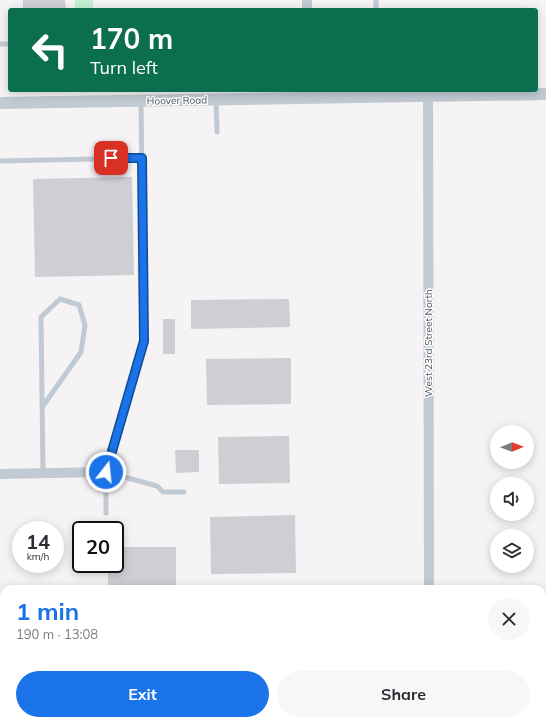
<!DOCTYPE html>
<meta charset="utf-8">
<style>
:root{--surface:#fff;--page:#f7f7f7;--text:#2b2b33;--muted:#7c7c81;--accent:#1a73e8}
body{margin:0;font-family:Mulish,sans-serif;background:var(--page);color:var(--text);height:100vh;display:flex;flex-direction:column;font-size:15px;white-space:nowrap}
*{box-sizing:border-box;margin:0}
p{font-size:13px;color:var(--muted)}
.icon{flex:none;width:22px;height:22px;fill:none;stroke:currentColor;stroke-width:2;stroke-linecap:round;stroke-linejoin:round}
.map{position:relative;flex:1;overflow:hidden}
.sheet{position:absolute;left:0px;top:585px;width:546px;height:140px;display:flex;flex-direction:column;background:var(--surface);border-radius:12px 12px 0 0;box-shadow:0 2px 10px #0003}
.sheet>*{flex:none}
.top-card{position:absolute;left:8px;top:8px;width:530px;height:84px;border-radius:4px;box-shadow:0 2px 10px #0003;background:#0b6e4f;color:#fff;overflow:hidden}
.needle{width:26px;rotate:89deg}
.tools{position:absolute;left:490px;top:425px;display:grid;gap:8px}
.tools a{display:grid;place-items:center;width:44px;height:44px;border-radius:50%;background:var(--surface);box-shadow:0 2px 10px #0003;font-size:20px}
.speed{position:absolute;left:12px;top:521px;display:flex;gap:8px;font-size:20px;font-weight:700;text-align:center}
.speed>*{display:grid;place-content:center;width:52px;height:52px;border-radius:50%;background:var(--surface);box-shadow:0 2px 10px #0003;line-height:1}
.speed small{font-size:10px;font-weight:400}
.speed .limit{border:2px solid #111;border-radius:6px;background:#fff;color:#111}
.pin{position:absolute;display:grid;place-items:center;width:34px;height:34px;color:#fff;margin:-17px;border-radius:8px;box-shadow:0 2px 6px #0006}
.me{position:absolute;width:44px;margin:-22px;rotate:16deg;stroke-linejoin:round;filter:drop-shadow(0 0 3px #0008)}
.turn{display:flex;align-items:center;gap:14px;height:84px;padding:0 16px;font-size:18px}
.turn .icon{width:52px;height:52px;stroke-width:2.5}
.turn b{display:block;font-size:28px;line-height:34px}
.round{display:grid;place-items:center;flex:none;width:42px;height:42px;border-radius:21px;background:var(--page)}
.summary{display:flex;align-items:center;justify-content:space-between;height:68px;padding:0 16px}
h1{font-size:24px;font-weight:700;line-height:30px;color:var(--accent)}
.button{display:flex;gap:8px;margin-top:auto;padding:8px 16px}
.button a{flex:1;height:46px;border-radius:24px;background:var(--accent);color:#fff;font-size:16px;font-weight:700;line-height:46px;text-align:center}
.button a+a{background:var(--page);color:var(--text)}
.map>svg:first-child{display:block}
</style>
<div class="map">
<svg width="546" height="725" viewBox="0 0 546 725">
<rect width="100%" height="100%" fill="#f5f3f3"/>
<rect fill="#c3f1d5" x="75" y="0" width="18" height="10"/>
<g fill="#cdcfd5">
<polygon points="23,0 65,0 66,10 23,10"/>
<polygon points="132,177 134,275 35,277 33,179"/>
<polygon points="289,299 290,327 191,329 191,300"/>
<rect x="163" y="319" width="12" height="35"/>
<polygon points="291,358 291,404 207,405 206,359"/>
<polygon points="289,436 290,483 219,484 218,437"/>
<polygon points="175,450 199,450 199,472 176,473"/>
<polygon points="295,515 296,573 211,574 210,517"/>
<polygon points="115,547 176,547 176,589 108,589 108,564 115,564"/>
<polygon points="0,710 4,710 4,721 7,721 7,725 0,725"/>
<rect x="269" y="721" width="28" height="4"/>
</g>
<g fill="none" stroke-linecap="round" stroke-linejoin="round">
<g stroke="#c1cad2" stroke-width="5">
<polyline points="376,0 376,10"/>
<polyline points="0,44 10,44"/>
<polyline points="216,100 217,132"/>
<polyline points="0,161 142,158"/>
<polyline points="43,406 81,352 85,325 79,305 60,299 41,317 43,473"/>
<polyline points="106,472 157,486 163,492 184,492"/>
<polyline points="106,513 106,472 144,341 141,101"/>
<polyline points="0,667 4,667"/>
<polyline points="46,721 46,725"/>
<polyline points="245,721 246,725"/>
</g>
<g stroke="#c1cad2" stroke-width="10">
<polyline points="307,0 307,10"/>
<polyline points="428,96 429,589"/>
<polyline points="0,474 106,472"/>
</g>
<polyline stroke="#c1cad2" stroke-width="12" points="0,103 546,94"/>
</g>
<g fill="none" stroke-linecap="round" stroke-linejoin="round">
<defs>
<polyline id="route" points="106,472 144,341 142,158 111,158"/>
</defs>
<use href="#route" stroke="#114b97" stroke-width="10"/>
<use href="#route" stroke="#1a73e8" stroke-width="7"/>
</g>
<g text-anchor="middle" stroke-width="3" stroke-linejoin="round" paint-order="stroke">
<g font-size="10" fill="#4a5661" stroke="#fff">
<text transform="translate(177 100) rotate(-1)" y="4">Hoover Road</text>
<text transform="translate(428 343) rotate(-90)" y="4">West 23rd Street North</text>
</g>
</g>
</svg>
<div class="tools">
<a><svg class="needle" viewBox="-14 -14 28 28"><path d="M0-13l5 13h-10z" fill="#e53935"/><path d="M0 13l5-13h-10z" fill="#7c7c81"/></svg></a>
<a><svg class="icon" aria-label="sound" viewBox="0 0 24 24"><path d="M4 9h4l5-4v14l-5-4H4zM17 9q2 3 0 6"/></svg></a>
<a><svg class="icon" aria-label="layers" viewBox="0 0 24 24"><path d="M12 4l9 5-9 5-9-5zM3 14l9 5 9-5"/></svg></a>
</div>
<div class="speed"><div>14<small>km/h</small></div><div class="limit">20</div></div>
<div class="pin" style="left:111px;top:158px;background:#d93025"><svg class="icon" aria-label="arrive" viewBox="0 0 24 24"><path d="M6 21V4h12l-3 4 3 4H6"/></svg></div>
<svg class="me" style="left:106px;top:472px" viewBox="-20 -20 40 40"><circle r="17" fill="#1a73e8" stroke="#fff" stroke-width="3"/><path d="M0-11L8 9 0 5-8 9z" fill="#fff"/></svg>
<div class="top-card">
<div class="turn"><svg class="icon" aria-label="left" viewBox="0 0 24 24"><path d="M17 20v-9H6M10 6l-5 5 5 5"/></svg><div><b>170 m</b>Turn left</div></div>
</div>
<section class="sheet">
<div class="summary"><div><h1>1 min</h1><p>190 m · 13:08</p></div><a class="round"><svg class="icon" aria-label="close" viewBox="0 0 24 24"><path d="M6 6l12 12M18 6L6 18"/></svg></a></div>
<div class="button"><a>Exit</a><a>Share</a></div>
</section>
</div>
